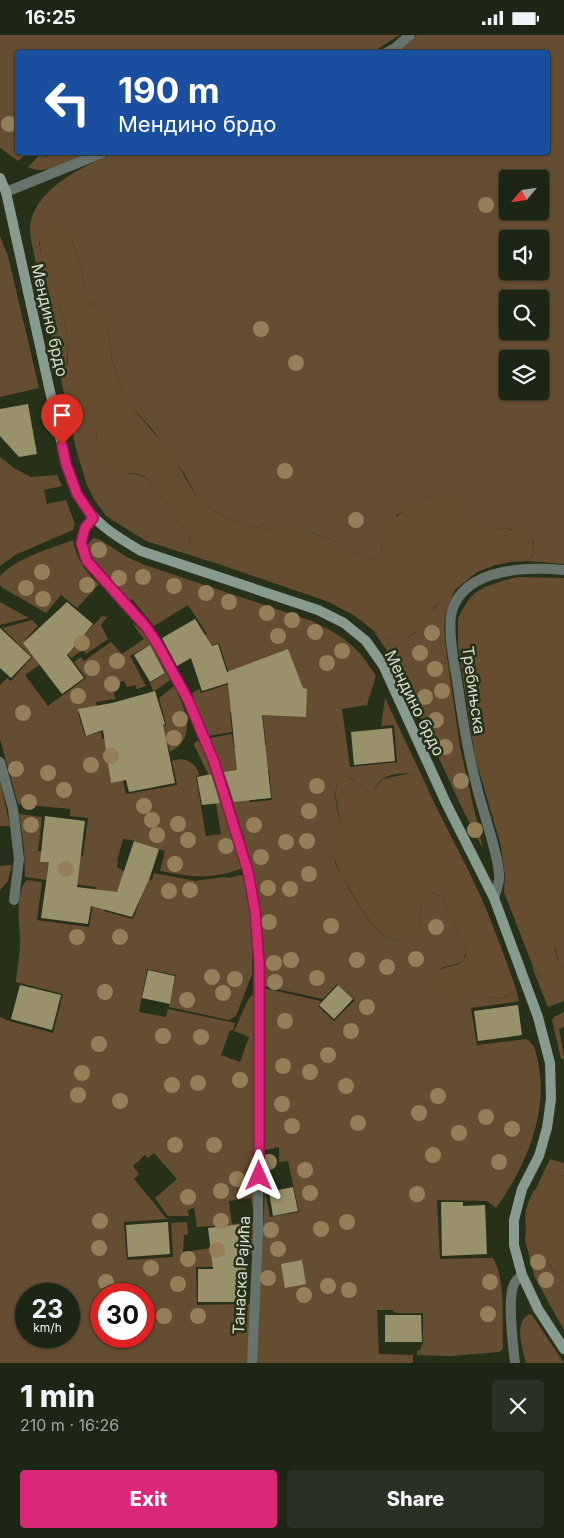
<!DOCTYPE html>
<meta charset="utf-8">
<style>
:root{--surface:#1d2514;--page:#2a3122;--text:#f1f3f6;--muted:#a0a5a0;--line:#3b4234;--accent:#db2777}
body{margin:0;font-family:Inter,sans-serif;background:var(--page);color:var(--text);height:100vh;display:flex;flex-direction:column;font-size:19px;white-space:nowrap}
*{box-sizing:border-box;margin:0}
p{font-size:16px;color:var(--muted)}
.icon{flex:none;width:28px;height:28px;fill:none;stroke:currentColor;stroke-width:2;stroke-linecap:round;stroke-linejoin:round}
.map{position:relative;height:1328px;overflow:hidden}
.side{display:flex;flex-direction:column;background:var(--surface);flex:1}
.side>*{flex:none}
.banner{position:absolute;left:15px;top:15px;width:535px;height:105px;border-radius:5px;box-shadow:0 1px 4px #0004,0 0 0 1px var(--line);background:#1a4fa0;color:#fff;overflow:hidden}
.needle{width:32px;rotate:241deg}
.fabs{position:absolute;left:499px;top:135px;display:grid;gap:10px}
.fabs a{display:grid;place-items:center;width:50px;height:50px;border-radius:5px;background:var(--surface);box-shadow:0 1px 4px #0004,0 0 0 1px var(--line);font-size:25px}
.speed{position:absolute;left:15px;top:1248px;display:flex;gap:10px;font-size:25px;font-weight:700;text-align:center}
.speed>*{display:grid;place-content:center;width:65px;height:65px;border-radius:50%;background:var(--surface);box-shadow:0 1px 4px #0004,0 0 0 1px var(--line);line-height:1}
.speed small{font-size:12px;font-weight:400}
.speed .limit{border:8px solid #d22;background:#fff;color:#111}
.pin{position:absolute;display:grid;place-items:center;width:42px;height:42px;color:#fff;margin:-51px -21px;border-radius:50% 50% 50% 0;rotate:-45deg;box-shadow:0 0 5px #0007}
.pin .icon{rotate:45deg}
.me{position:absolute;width:55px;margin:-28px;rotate:0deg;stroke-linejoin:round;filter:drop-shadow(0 0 4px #0008)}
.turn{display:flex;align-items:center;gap:18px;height:105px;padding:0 20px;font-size:22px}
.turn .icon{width:65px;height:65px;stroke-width:2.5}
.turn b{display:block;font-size:35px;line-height:42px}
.round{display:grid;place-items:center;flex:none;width:52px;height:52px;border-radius:5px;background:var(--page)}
.headline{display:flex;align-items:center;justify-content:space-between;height:85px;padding:0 20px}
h1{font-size:30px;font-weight:800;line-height:38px}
.button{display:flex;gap:10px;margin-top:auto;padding:10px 20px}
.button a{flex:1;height:58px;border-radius:5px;background:var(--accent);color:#fff;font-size:20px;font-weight:800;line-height:58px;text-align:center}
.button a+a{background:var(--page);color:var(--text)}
.status{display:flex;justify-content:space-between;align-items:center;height:35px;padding:0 25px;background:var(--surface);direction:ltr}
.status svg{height:14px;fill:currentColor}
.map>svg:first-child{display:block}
</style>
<div class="status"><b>16:25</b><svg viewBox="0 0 49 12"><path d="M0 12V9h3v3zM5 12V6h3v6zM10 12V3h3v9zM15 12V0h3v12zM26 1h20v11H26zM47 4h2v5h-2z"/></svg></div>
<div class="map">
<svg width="564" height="1328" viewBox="0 0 564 1328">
<rect width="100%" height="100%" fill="#27311a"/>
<g fill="#654d31" fill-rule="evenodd">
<polygon points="0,0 400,0 371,18 18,18 18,118 28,118 18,126 0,113"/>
<path d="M417,0H564V529L527,526C534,520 535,514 533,506L511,494L486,493L476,489L467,481L456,466L427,462L397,480L382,510L381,520L373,525L363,522L346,511L333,505L314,499L294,495H274L255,492L236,486L216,477L198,464L185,440L152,394L130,370L123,356L112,325L108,290L104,282L97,273L88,266L85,257L82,233L73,209L72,202L39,207L46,246L59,271L65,288L68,308L67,328L96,398L97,410L122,438C134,438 141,440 151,446L189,501C190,517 206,522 218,529L146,506L106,481L94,464L87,450L76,414L31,205C31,199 29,191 31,186C39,151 86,130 115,118H548V18L395,17ZM508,144H540V176H508ZM508,204H540V236H508ZM508,264H540V296H508ZM508,324H540V356H508Z"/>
<path d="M42,118L45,122L58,118H88C70,125 47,142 28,132Z"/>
<polygon points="0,201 8,221 39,353 0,362"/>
<polygon points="0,422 14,433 31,442 57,440 62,451 44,455 47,469 66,465 75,489 73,495 15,520 0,531"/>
<path d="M93,503L99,504L127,522L145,530L312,586C344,602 357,610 376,641L367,670L342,674L350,732L397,727L394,690L381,691L385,663L421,739C410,738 395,737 384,743C376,748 379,755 366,757L354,745L350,743L337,749C333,763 338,779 342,792C337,801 334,815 335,826C336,833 344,843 347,850C360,873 395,936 421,888C418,875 421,864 433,858L441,861L466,915C465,931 453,929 441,933L435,954C448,968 456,959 472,958C491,957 498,973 516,954L519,966L515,967L471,973L477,1010L526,1004C535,1009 536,1018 538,1027C549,1078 525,1133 496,1173L487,1166L437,1165L440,1224L487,1223H493C506,1243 502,1291 503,1314L499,1317L450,1321L417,1320V1316L420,1315L423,1308V1278H396L392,1275H377L379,1319L413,1320V1328H256L265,1156L270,1182L299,1177L288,1126L279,1127V1112L265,1115L263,953L321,966L318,971L334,986L355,965L337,949L323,964L263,951C262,917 262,881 255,847C249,815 238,784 228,753L247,751L250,767L272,765L269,735L246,737L247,750L227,752L209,703L232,699L234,713L266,710L262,674L230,677L232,697L208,701L192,664L194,663L192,658L199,654L201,658L232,648L219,608L202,613L197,605L207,599L188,570L154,591L132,564L129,566L92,522L88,516V509Z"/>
<path d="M73,505C76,523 85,537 99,549L77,573L61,560L46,578L3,553L0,550V541C20,521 48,515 73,505Z"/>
<path d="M455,554L446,578L444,592L447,621L460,712L483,814L462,773L393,624L374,597C388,606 405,608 418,595C424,589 428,580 434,573C440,566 447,560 455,554Z"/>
<polygon points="0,567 29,583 0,590"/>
<path d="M102,581L107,582L101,590L108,604L86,619L83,615L71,623L63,613L25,640L48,671L86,643L74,627L81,622L84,626L111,607L122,619L144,604L132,588C151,599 161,626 170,645L156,655L153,656L150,648L166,638L150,610L130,621L146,651L137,654L135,650L127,652L124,646L113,649L115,664L96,667L97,672L78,678L85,701L101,697L102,704L130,699L131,701L166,690L159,663L174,651C185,674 199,701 170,717L168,710L144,715L116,713L126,759L177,750L172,726C186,721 194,727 200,740L196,741L206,801L221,799L211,739H208L194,710L196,706H199L214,741L242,831L241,834C207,845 193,842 160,836L165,816L132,805L123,804L117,826L118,827L117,832L128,839L119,862L108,860L104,876L133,884L141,863L138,861L131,838L152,845L154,838L195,846L223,842L229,843L241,840L245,842L253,894L252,939L236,981L229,985L169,972L176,940L147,934L139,977L166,982L168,974L235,988L233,996L230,995L221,1020L240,1027L249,1002L234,996L248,965L253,959L255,1013L254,1180L251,1163L229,1166L232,1189L253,1187V1220C245,1214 245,1205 243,1196L230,1197L228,1190L197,1192L194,1173L188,1175L189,1181H168L155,1163L177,1144L154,1118L148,1123L145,1120L133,1131L139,1139L134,1144L167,1184L124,1187L127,1225L173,1222L171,1188L187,1187L188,1199L184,1200L183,1217L226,1211L228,1222L249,1231L196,1232L197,1270L251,1269L248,1328H0V982L9,986L53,998L63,959L16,947C17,934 20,920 20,907C20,890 14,857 27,845L42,847L37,885L89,892L96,852L25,842L24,813L19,779L42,782L38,816L83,821L88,783L70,781V774L18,769L0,704V650L7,643L11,646L32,622L2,593L32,585L38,591L25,605L38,620L79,593L86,598ZM26,1259H69V1301H26ZM101,1259H144V1301H101Z"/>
<polygon points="0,746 10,791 0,791"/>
<polygon points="12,830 8,846 0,855 0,831"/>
<path d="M562,896L564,897V932C555,923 553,909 558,898Z"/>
<polygon points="532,932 539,942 560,953 564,953 564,966 548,972"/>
<polygon points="564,977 564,992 559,994 564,1021 564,1024 561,1024 552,985 554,982"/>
<path d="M550,1124L564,1128V1141C552,1138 545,1144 537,1151Z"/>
<path d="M526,1191C531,1207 552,1236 564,1247V1295L535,1243L525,1205Z"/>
<path d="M529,1279L532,1280L564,1328H526C523,1313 513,1289 529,1279Z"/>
</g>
<g fill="#674d2f">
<path d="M55,187L68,195L72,202L73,209L82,233L85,257L88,266L97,273L104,282L108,290L112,325L123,356L130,370L170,417L198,464L216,477L236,486L255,492L274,495H294L314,499L333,505L346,511L363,522L373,525L381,520C382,509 384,500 390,490C399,475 434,452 452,462C463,469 466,483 478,489C489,495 500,492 512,495C518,496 524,499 530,502C536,511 535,519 527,526L511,527L495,530L477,537L435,571L419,595L406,603L398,605L382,602L355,581L329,567L218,529L197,518L192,513L189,501L151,446L141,440L132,438H122L115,435L108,430L101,421L97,410L96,398L71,348L68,337V308L65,288L59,271L49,255L42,231L39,198L44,188Z"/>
<polygon points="519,542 564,543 564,897 558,898 555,915 557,923 564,932 564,953 554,953 546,948 535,937 504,857 505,842 501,811 475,722 458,611 458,583 467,567 475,558 485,552 505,545"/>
<path d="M411,738L421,739C440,783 465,825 484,869C496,897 506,926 516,954C499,972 491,958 472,958C454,959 443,972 432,948C437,930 445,934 459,929L466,921V915L441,861L433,858C421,864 418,875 421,888C396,935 362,876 349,853C343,842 334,830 334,817C333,808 337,800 342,792C339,782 326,734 351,744C357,746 362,753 366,757L375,754L383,744Z"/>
<path d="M553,1139L564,1141V1247C554,1238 529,1205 526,1192C522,1172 534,1148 553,1139Z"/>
</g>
<g fill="#999169">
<polygon points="28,369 37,419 19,422 0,401 0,374"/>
<polygon points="67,567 93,589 67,620 84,643 62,659 23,608"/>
<polygon points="195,584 212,611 218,609 227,637 288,614 303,653 307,654 306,682 262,680 271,763 234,767 224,737 237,735 228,648 202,656 191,623 177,631 162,603"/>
<polygon points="0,593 31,622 11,643 0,633"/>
<polygon points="150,610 165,638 150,647 134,620"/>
<polygon points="155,656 165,689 163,690 175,748 129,757 126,745 111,748 103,695 86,701 78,674 112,668"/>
<polygon points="392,693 395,726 354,730 351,697"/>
<polygon points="211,739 220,768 202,770 197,742"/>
<polygon points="45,781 85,786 77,852 117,857 134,806 159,814 150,842 132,882 91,871 88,889 41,883 49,827 40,827"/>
<polygon points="148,935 175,941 170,969 142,963"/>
<polygon points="20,950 61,960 52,995 11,984"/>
<polygon points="338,950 353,964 334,984 319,970"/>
<polygon points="518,970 522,1000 478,1006 474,976"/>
<polygon points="293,1152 298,1176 273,1181 269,1157"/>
<polygon points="441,1167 463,1167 463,1171 485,1170 487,1219 442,1221"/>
<polygon points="168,1187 170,1219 128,1222 126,1190"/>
<polygon points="243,1189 246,1235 247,1234 247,1267 198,1267 198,1234 213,1234 208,1193"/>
<polygon points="302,1225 306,1249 285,1253 281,1229"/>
<polygon points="385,1280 421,1280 422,1307 385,1307"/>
</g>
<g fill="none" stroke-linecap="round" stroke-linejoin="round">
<g stroke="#67736b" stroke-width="10">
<polyline points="386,18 395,13 410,0"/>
<polyline points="6,157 102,118"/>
<polyline points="93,483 85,493 81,508 87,526 146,591 158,610 188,665 214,727 248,837 255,876 259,927 259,1007 258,1200 252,1328"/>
<polyline points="0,727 13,774 19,824 14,865"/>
<path d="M494,863C496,857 498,851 499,845C501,827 484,780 479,760C469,724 463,688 458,652C455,632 446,591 453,573C468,532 529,532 564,535"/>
<path d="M515,1328C513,1310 507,1264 514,1249C516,1245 519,1243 522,1240"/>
</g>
<path stroke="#879b8e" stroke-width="10" d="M0,143L6,157L66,429C69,439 72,449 77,459C91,486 115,501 141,516L318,575L344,588L366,606L383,630L446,768L494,863L538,982L550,1028L551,1064L547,1093L539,1121L522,1154L514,1185V1210L522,1240L538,1274L564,1314"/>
</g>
<g fill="#947f58">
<circle cx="9" cy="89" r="8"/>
<circle cx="486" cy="170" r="8"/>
<circle cx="261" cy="294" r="8"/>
<circle cx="296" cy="328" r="8"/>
<circle cx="285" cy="436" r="8"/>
<circle cx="356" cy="485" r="8"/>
<circle cx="99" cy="515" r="8"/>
<circle cx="42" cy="537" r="8"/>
<circle cx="143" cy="542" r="8"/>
<circle cx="119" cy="543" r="8"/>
<circle cx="87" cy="550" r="8"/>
<circle cx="174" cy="551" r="8"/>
<circle cx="26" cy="553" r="8"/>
<circle cx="206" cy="558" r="8"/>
<circle cx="43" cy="564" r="8"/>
<circle cx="229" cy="567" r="8"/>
<circle cx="267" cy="578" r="8"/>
<circle cx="292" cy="585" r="8"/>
<circle cx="315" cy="597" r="8"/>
<circle cx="432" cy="598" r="8"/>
<circle cx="278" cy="601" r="8"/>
<circle cx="82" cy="608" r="8"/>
<circle cx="342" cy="616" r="8"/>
<circle cx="420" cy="618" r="8"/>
<circle cx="117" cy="626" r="8"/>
<circle cx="327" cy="628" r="8"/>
<circle cx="92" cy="633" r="8"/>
<circle cx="435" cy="634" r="8"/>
<circle cx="112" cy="649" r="8"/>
<circle cx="442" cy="656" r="8"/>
<circle cx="78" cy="661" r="8"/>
<circle cx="425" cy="662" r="8"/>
<circle cx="23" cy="678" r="8"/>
<circle cx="180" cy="684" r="8"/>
<circle cx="436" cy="685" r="8"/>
<circle cx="174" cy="703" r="8"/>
<circle cx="445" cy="712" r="8"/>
<circle cx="111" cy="721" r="8"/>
<circle cx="91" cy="730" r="8"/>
<circle cx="16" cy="734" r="8"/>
<circle cx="48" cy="738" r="8"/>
<circle cx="461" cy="746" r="8"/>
<circle cx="317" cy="751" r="8"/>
<circle cx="64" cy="755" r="8"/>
<circle cx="29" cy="767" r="8"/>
<circle cx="144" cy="771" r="8"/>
<circle cx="309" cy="776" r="8"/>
<circle cx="152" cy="785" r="8"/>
<circle cx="178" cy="789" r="8"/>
<circle cx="31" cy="790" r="8"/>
<circle cx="254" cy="790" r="8"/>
<circle cx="475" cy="795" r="8"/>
<circle cx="157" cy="800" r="8"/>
<circle cx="188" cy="805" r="8"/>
<circle cx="307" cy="806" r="8"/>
<circle cx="286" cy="807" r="8"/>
<circle cx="226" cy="811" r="8"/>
<circle cx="261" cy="822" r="8"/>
<circle cx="175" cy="829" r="8"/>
<circle cx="66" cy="834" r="8"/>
<circle cx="309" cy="839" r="8"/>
<circle cx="268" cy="853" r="8"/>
<circle cx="290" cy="854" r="8"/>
<circle cx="190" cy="855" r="8"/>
<circle cx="169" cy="856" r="8"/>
<circle cx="269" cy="887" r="8"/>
<circle cx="331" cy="891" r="8"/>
<circle cx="436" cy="892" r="8"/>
<circle cx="77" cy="902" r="8"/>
<circle cx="120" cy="902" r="8"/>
<circle cx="416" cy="924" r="8"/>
<circle cx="291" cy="925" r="8"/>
<circle cx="357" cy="925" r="8"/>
<circle cx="274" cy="928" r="8"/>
<circle cx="387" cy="932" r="8"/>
<circle cx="212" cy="942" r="8"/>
<circle cx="317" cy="943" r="8"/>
<circle cx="235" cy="944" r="8"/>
<circle cx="275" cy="947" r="8"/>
<circle cx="105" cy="957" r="8"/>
<circle cx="223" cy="958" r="8"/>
<circle cx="187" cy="965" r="8"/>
<circle cx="367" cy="972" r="8"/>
<circle cx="285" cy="986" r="8"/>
<circle cx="351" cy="996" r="8"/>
<circle cx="163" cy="1001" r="8"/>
<circle cx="201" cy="1002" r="8"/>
<circle cx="99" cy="1009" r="8"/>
<circle cx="328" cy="1020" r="8"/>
<circle cx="283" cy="1031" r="8"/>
<circle cx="310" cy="1037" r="8"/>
<circle cx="82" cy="1038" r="8"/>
<circle cx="240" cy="1045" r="8"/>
<circle cx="198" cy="1048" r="8"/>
<circle cx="172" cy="1050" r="8"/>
<circle cx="346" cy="1051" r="8"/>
<circle cx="78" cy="1060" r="8"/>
<circle cx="438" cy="1061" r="8"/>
<circle cx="120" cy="1066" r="8"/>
<circle cx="282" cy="1069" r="8"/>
<circle cx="419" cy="1078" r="8"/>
<circle cx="486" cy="1082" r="8"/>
<circle cx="358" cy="1088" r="8"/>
<circle cx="292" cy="1091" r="8"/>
<circle cx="512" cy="1094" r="8"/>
<circle cx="459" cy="1098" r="8"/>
<circle cx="175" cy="1110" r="8"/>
<circle cx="214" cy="1110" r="8"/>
<circle cx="433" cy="1120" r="8"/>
<circle cx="269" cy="1127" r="8"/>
<circle cx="499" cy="1127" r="8"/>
<circle cx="305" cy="1135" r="8"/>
<circle cx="237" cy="1144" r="8"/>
<circle cx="221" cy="1156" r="8"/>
<circle cx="310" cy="1158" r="8"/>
<circle cx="417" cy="1159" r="8"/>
<circle cx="188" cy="1162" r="8"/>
<circle cx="100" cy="1186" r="8"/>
<circle cx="221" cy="1186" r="8"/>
<circle cx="347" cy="1187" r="8"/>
<circle cx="321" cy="1194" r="8"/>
<circle cx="271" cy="1195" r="8"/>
<circle cx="99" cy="1213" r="8"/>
<circle cx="278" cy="1214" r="8"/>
<circle cx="217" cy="1215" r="8"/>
<circle cx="188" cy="1224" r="8"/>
<circle cx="538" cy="1227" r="8"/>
<circle cx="151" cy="1233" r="8"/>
<circle cx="268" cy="1243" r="8"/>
<circle cx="546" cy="1245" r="8"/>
<circle cx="106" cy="1247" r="8"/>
<circle cx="490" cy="1247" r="8"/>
<circle cx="178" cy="1249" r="8"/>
<circle cx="328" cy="1251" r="8"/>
<circle cx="349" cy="1255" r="8"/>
<circle cx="304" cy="1260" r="8"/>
<circle cx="488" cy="1279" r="8"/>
<circle cx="164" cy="1281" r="8"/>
<circle cx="198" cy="1281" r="8"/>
</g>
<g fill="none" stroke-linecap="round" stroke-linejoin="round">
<defs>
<polyline id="route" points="62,410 66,429 77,459 93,483 85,493 81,508 87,526 146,592 158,610 188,665 214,727 248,837 255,876 259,927 259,1141"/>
</defs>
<use href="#route" stroke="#8e194d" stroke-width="12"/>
<use href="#route" stroke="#db2777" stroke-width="9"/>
</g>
<g text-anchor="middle" stroke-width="5" stroke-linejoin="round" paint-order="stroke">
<g font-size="16" fill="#d7decf" stroke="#27311a">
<text transform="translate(50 285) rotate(77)" y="6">Мендино брдо</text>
<text transform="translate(474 655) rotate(82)" y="6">Требињска</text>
<text transform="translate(415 668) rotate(64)" y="6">Мендино брдо</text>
<text transform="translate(241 1240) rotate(-87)" y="6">Танаска Рајића</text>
</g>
</g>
</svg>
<div class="fabs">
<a><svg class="needle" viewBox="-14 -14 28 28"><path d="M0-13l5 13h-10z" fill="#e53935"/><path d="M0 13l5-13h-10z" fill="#a0a5a0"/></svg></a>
<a><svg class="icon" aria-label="sound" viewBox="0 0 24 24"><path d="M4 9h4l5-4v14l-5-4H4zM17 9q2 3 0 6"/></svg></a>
<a><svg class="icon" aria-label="search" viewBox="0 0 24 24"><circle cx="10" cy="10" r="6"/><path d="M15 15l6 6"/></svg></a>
<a><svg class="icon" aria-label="layers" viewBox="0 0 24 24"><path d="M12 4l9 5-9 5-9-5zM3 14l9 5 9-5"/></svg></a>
</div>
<div class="speed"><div>23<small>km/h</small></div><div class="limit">30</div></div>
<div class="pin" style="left:62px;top:410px;background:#d93025"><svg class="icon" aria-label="arrive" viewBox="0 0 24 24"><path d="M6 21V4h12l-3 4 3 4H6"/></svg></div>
<svg class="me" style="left:259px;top:1141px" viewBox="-20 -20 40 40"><path d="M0-17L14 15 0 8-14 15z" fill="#db2777" stroke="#fff" stroke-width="4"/></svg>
<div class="banner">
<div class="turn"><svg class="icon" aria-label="left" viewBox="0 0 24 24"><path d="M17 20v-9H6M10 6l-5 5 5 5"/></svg><div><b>190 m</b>Мендино брдо</div></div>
</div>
</div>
<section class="side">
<div class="headline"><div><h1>1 min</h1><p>210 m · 16:26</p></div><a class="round"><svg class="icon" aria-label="close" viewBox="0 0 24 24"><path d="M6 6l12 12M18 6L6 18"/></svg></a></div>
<div class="button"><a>Exit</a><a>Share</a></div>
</section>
